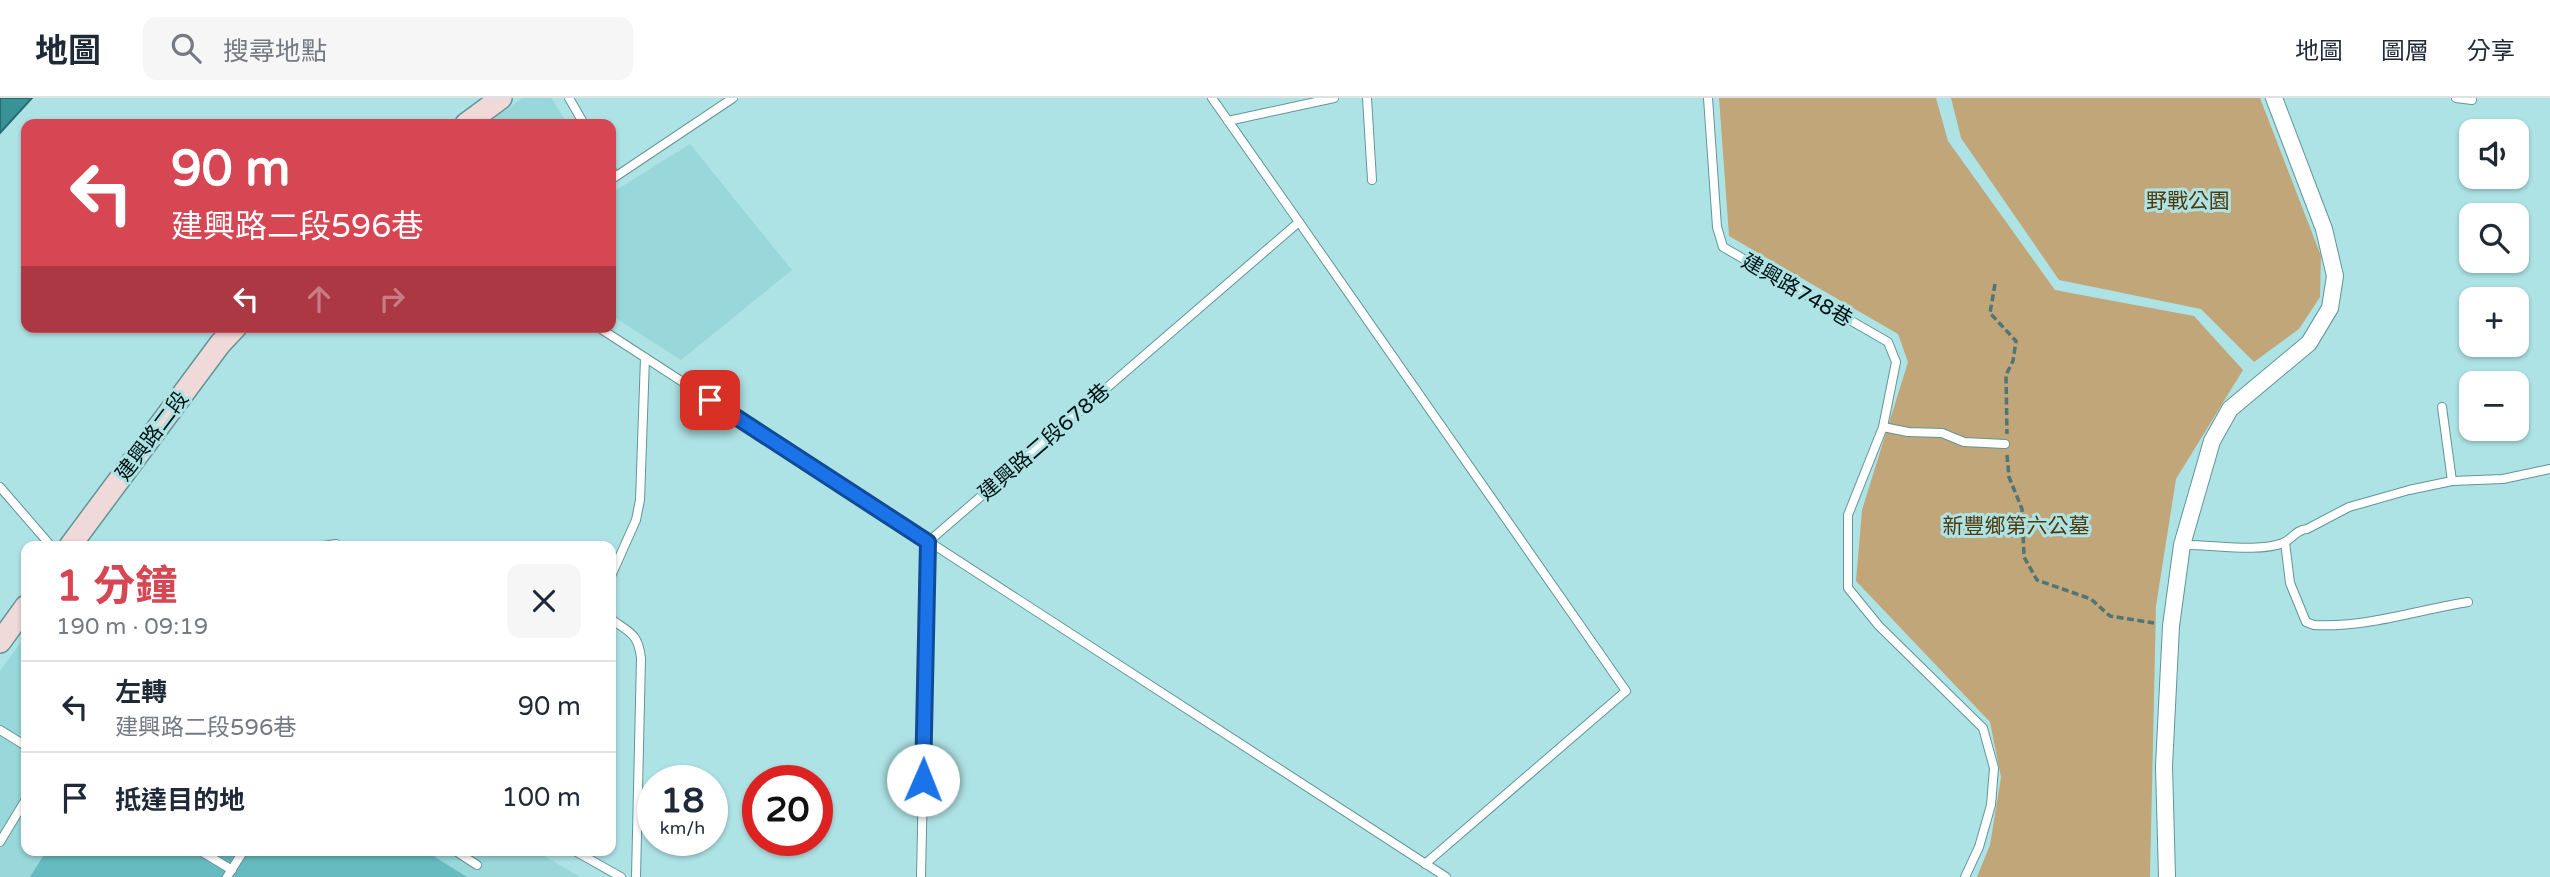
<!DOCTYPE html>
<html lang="zh-TW">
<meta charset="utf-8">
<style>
:root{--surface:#fff;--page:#f6f6f7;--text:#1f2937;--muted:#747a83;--line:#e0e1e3;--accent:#d64653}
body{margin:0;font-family:"Varela Round","Noto Sans TC",sans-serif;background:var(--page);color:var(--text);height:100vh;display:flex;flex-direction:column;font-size:26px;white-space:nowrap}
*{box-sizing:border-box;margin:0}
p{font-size:23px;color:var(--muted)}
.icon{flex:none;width:38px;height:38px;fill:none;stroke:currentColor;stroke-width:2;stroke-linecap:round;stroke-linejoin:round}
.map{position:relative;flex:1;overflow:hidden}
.panel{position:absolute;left:21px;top:443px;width:595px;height:315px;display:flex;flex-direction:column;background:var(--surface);border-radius:14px;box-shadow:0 2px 5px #0004}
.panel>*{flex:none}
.banner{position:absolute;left:21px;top:21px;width:595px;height:214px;border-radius:14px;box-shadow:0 2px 5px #0004;background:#d64653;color:#fff;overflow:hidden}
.controls{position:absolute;left:2459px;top:21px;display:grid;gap:14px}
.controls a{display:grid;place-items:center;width:70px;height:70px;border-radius:14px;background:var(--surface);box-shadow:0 2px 5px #0004;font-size:35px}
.speed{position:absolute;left:637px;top:667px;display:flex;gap:14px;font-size:35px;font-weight:700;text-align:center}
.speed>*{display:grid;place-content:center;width:91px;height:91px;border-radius:50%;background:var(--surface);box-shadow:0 2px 5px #0004;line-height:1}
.speed small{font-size:18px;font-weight:400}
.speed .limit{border:10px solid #d22;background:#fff;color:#111}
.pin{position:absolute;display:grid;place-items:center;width:60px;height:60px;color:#fff;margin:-30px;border-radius:14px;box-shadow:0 4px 10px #0006}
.me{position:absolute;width:77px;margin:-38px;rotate:1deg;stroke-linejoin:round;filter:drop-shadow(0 0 5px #0008)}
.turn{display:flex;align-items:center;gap:24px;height:147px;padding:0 35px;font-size:32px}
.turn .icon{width:91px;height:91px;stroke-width:2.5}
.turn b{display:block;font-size:49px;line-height:60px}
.lanes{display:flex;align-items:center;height:66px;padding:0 35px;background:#0003;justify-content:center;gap:35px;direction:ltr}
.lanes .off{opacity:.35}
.round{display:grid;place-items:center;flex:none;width:74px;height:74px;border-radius:14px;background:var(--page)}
.head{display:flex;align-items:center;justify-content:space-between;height:119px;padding:0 35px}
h1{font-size:42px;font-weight:700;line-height:52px;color:var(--accent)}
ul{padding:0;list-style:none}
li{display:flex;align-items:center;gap:21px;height:91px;padding:0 35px;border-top:2px solid var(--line)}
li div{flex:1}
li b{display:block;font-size:26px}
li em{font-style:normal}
header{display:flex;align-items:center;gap:42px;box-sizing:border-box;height:98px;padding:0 35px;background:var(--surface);border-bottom:2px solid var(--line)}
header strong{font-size:33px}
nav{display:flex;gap:38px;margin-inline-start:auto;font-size:24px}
.search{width:490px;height:63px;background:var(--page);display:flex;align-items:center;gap:18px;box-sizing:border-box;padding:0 24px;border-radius:14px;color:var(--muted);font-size:26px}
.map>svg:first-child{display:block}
</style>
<header>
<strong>地圖</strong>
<div class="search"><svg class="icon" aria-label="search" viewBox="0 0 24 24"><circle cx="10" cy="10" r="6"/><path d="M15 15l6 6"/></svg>搜尋地點</div>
<nav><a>地圖</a><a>圖層</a><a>分享</a></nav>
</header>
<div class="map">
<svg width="2550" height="779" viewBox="0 0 2550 779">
<rect width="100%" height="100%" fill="#aee3e5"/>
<g fill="#98d7da">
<polygon points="522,0 551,0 568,26 487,26"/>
<polygon points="690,46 792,172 681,262 611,217 611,92 613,94"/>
<polygon points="26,537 26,752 534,752 580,779 0,779 0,573"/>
</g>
<g fill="#c1a67a">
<polygon points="1719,0 1936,0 1948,43 2055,192 2194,218 2243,272 2176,381 2156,508 2150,779 1977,779 1990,747 2001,679 1990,624 1856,483 1862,412 1908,264 1898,236 1729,138"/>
<polygon points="1951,0 2260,0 2321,158 2320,199 2299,231 2254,264 2201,211 2059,182 1961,40"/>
</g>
<polygon fill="#399296" stroke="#286c6f" stroke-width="2" points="0,0 32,0 0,35"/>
<polygon fill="#65bbbf" points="47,752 424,752 467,779 30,779"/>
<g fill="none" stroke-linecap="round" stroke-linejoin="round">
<defs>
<g id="lane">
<polyline points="569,0 584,26"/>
<polyline points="1367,0 1372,82"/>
<polyline points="1708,0 1717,129 1723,149 1888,244 1896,264 1883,329 1848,417 1848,490 1879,528 1983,630 1994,670 1991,707 1979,749 1965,779"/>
<polyline points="2456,0 2472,2"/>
<polyline points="1228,23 1334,0"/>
<polyline points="611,71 615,79 733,0"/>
<polyline points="1299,124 1626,593 1425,766"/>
<polyline points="598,229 1446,779"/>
<polyline points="2442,309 2452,383"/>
<polyline points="1883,329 1908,334 1942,335 1964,344 2005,346"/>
<polyline points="0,389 51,448"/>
<path d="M2285,444L2290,485L2306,524L2314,527C2366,530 2417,512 2468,504"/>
<path d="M2182,447C2210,446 2258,455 2283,445C2293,441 2295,432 2307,431L2349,409L2409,392L2452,383L2503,381L2550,371"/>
<polyline points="323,448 336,446"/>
<polyline points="611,478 636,422 640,402 645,260"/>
<path d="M611,521C630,535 638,535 641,560L636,779"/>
<polyline points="0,632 26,648"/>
<polyline points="0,744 26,701"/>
<polyline points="199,752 232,772"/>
<polyline points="454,752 477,767"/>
<polyline points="573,752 621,779"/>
<polyline points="227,779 244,752"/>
<polyline points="921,779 928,444 1299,124 1212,0"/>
</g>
<polyline id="street" points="2167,779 2164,668 2171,528 2182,447 2212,343 2230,311 2309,245 2330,210 2335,178 2324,131 2274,0"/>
<g id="secondary">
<polyline points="466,26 501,0"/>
<polyline points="70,448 220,246 236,229"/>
<polyline points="0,544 26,508"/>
</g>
</defs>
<use href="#lane" stroke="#629597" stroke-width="10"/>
<use href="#street" stroke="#629597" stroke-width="18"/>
<use href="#secondary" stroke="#629597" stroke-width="24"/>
<g stroke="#517475" stroke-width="3.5" stroke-dasharray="7 3.5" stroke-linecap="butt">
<polyline points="1995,186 1990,215 2016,243 2013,263 2006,277 2007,336"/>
<polyline points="2007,357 2009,379 2022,411 2024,459 2037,482 2091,501 2110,518 2154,525"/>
</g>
<use href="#lane" stroke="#fff" stroke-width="8"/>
<use href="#street" stroke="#fff" stroke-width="16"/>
<use href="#secondary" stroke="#f0d9d9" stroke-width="21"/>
</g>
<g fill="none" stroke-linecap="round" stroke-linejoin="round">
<defs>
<polyline id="route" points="710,302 928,444 923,682"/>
</defs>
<use href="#route" stroke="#114b97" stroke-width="18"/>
<use href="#route" stroke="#1a73e8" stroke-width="12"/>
</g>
<g text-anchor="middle" stroke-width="6" stroke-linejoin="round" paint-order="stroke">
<g font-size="21" fill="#51390b" stroke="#aee3e5">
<text x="2188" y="110">野戰公園</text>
<text x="2016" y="435">新豐鄉第六公墓</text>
</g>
<g font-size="21" fill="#011314" stroke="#aee3e5">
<text transform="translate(1797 192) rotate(30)" y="7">建興路748巷</text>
<text transform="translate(152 338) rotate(-53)" y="7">建興路二段</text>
<text transform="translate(1044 344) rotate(-41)" y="7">建興路二段678巷</text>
</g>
</g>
</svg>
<div class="controls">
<a><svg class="icon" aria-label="sound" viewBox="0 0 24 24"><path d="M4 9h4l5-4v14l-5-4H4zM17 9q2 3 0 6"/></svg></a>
<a><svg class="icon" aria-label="search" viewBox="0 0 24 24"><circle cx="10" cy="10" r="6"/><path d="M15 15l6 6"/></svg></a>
<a>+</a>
<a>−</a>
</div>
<div class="speed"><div>18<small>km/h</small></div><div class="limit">20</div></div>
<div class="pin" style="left:710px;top:302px;background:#d93025"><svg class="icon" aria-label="arrive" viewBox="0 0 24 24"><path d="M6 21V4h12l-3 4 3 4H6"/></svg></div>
<svg class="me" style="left:923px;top:682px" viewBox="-20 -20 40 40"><circle r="19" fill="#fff"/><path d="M0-13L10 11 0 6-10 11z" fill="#1a73e8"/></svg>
<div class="banner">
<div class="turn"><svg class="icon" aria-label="left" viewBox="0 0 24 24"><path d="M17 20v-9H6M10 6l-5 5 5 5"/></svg><div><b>90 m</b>建興路二段596巷</div></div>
<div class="lanes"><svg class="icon" aria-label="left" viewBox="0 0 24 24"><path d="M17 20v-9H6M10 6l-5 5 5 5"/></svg><svg class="icon off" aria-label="ahead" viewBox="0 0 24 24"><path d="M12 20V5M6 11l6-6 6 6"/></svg><svg class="icon off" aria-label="right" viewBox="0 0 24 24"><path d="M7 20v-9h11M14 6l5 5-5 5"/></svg></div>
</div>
<section class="panel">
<div class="head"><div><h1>1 分鐘</h1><p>190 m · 09:19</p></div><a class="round"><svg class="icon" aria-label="close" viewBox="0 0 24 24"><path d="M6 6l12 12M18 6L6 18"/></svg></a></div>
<ul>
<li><svg class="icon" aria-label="left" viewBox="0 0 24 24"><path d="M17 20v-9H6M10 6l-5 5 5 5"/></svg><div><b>左轉</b><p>建興路二段596巷</p></div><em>90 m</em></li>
<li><svg class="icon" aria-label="arrive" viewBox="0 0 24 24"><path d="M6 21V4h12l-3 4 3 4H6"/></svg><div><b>抵達目的地</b></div><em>100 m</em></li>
</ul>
</section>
</div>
